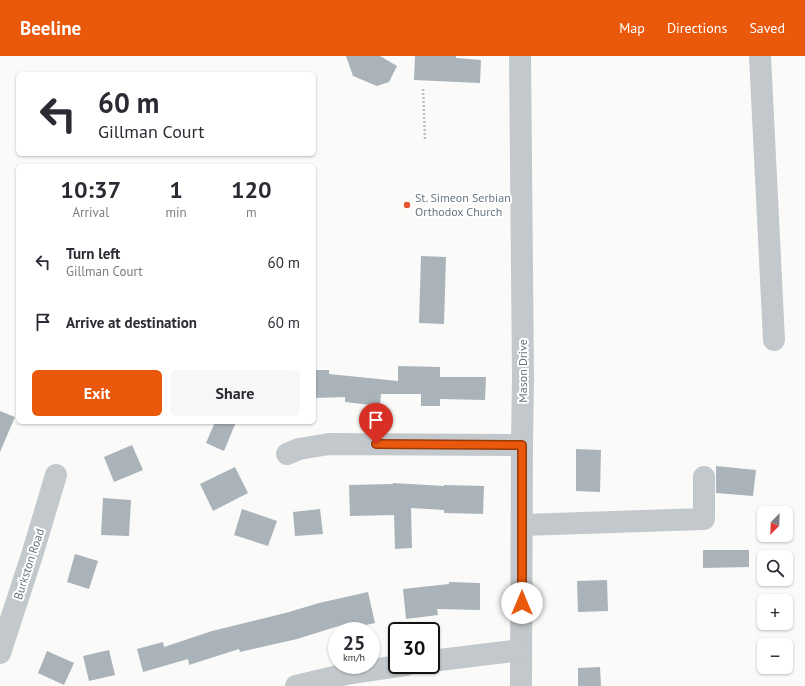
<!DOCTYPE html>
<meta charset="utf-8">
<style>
:root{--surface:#fff;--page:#f7f7f7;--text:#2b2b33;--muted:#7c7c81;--accent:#ea580c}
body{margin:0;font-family:"PT Sans",sans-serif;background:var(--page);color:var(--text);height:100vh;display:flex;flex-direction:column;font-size:15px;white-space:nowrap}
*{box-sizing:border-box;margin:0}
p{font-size:13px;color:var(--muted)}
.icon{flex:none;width:22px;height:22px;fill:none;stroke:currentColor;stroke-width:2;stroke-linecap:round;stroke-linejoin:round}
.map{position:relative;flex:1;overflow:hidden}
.side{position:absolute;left:16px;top:108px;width:300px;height:260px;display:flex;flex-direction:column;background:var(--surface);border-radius:6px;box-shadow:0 1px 3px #0004}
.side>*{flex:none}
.guide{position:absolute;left:16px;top:16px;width:300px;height:84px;border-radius:6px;box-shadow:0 1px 3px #0004;background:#fff;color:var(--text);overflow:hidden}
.needle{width:26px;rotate:203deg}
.fabs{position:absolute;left:757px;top:450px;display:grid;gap:8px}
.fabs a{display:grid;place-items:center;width:36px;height:36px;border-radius:6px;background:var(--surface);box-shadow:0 1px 3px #0004;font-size:20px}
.speed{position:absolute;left:328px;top:566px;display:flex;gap:8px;font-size:20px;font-weight:700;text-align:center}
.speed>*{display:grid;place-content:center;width:52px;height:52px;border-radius:50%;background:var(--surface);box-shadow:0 1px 3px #0004;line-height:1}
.speed small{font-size:10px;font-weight:400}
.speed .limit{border:2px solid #111;border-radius:6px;background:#fff;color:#111}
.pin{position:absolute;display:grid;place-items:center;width:34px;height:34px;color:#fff;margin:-41px -17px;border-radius:50% 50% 50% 0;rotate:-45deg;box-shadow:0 0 4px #0007}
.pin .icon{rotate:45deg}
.me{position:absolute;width:44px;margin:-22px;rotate:0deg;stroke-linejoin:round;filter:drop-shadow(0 0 3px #0008)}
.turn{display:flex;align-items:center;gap:14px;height:84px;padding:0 16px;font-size:18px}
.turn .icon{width:52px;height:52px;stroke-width:2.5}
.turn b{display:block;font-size:28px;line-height:34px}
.eta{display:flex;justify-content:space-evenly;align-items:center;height:68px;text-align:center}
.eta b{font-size:24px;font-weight:600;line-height:28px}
.action{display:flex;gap:8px;margin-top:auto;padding:8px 16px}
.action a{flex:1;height:46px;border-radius:6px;background:var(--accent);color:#fff;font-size:16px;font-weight:600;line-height:46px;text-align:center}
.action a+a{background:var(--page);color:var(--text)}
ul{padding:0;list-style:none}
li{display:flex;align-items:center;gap:12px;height:60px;padding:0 16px}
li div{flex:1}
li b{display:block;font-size:15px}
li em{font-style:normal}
header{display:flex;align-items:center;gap:24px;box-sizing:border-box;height:56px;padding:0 20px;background:var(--accent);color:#fff}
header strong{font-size:19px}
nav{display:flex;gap:22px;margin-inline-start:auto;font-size:14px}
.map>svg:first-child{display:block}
</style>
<header>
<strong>Beeline</strong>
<nav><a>Map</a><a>Directions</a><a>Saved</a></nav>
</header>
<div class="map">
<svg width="805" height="630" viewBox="0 0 805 630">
<rect width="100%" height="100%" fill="#fafaf8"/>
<g fill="#aab3b9">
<polygon points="346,0 380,0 397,10 389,26 377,30 353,20"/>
<polygon points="415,0 456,0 456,2 481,4 480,27 414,24"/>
<polygon points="421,200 446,201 444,268 419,267"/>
<polygon points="398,310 440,311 440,321 486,321 485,344 440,343 440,350 421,350 421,338 381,338 380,350 345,346 345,341 314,342 314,314 329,314 329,318 398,325"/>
<polygon points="0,355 15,361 0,396"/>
<polygon points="215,366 236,366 224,395 206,387"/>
<polygon points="132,389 143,414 114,426 104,401"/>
<polygon points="576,393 601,394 600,436 576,435"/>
<polygon points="716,410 756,414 753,440 716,437"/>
<polygon points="235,411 248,437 213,455 200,428"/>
<polygon points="393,427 444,430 444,429 484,430 483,458 444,457 444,454 411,452 412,492 395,493 394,459 350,460 349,429 393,428"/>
<polygon points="103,442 131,444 129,480 101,479"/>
<polygon points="242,453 277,465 268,490 234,479"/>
<polygon points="320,453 323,478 295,480 293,456"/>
<polygon points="703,494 749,494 749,511 703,512"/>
<polygon points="75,498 98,505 89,533 67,526"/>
<polygon points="607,524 608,555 578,556 577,525"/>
<polygon points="449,526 480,527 480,554 437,553 438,559 406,563 403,533 449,528"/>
<polygon points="368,536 375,567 343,574 342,569 297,583 240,596 239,593 189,609 188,603 143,616 137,593 163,586 164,591 212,575 289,556 319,547"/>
<polygon points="109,594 115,619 89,625 83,600"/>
<polygon points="47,595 74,607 64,629 38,617"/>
<polygon points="600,611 601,630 578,630 578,612"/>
</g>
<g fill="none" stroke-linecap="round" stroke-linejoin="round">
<polyline stroke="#bbbfc2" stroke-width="2.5" stroke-dasharray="2 2" stroke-linecap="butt" points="423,33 425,83"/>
<g stroke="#c3c8cc" stroke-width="22">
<polyline points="520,0 523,321 522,389 521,630"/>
<polyline points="760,0 774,284"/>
<polyline points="287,398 299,393 329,388 522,389"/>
<polyline points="522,469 704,463 704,421"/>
<polyline points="0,597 33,496 56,419"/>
<polyline points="431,605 521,594"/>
<polyline points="296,630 351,617 406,609"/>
</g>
</g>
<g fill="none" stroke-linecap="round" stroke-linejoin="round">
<defs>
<polyline id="route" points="376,388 522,389 522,547"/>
</defs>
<use href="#route" stroke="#983908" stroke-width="10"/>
<use href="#route" stroke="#ea580c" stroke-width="7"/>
</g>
<circle fill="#e4572e" stroke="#fff" stroke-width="1.5" cx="407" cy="149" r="4"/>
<g text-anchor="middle" stroke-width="4" stroke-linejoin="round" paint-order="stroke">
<g font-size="12" fill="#657683" stroke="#fff" text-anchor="start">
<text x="415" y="146">St. Simeon Serbian<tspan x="415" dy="14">Orthodox Church</tspan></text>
</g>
<g font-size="12" fill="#657683" stroke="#fff">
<text transform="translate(523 315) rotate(-90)" y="4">Mason Drive</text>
<text transform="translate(29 508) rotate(-72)" y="4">Burkston Road</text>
</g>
</g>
</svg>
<div class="fabs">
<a><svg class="needle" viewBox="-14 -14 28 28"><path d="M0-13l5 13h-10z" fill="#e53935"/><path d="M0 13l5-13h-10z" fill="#7c7c81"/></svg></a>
<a><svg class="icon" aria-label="search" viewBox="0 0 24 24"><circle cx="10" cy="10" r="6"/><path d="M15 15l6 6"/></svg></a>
<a>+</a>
<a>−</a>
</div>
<div class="speed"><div>25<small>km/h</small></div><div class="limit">30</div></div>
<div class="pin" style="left:376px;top:388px;background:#d93025"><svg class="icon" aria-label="arrive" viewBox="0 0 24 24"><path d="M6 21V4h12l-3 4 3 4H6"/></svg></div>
<svg class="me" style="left:522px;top:547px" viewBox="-20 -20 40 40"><circle r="19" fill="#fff"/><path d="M0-13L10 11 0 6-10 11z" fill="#ea580c"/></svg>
<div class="guide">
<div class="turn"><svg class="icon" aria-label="left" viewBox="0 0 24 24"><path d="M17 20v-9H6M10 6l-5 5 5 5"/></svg><div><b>60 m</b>Gillman Court</div></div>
</div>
<section class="side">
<div class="eta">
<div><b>10:37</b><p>Arrival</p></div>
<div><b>1</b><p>min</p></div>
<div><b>120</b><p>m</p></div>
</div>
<ul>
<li><svg class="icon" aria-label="left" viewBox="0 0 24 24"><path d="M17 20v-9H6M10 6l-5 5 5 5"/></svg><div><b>Turn left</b><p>Gillman Court</p></div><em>60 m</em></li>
<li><svg class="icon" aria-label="arrive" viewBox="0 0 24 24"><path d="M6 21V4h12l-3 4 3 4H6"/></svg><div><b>Arrive at destination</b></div><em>60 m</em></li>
</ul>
<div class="action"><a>Exit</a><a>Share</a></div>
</section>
</div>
